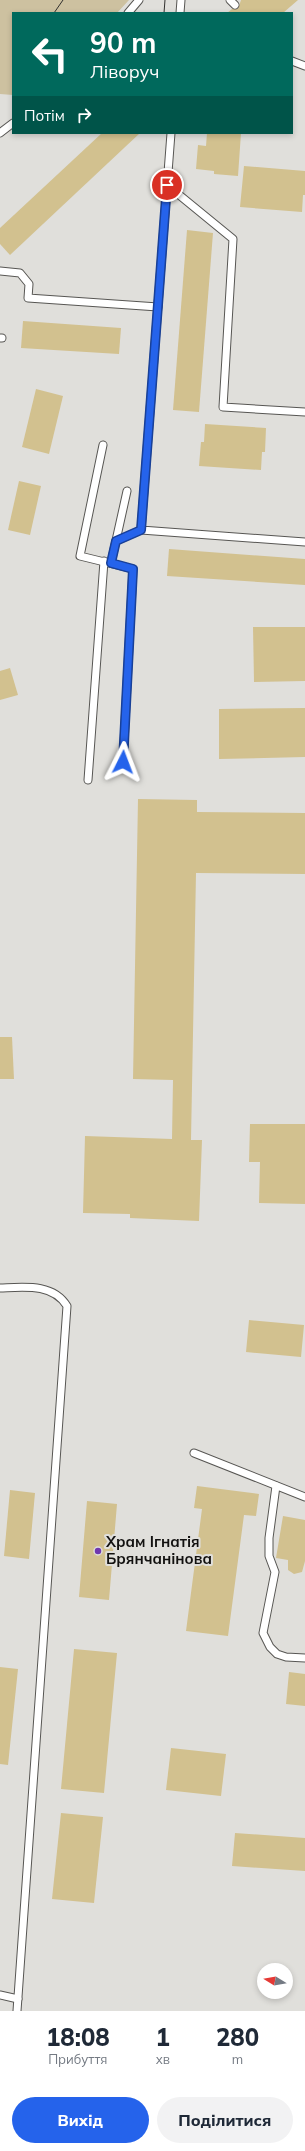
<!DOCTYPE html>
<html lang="uk">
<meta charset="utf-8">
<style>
:root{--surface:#fff;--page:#f2f2f3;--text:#1f2937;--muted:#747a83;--accent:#2563eb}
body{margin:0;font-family:Mulish,sans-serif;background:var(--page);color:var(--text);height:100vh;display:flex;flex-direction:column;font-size:15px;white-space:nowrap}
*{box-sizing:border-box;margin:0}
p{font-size:13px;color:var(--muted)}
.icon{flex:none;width:22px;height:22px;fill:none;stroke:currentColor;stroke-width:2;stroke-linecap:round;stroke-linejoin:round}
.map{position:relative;height:2011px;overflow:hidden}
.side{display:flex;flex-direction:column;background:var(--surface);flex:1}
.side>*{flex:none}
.guide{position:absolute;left:12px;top:12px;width:281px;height:122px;border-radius:0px;box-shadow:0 2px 6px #0003;background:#00695c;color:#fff;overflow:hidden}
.needle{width:26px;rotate:281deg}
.buttons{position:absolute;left:257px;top:1963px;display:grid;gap:8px}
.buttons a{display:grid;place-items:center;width:36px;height:36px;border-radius:50%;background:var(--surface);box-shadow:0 2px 6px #0003;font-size:20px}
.pin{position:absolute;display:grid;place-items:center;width:34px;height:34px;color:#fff;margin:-17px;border:2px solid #fff;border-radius:50%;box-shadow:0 1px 4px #0007}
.me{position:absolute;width:44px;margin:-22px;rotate:3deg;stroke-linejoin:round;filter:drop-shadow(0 0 3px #0008)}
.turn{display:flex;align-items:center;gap:14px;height:84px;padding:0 12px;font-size:18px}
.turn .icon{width:52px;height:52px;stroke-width:2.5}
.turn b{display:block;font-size:28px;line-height:34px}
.then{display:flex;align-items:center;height:38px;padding:0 12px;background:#0003;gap:8px;font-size:15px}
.eta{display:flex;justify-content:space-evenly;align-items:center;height:68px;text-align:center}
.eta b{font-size:24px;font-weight:800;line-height:28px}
.cta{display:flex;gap:8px;margin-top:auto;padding:8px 12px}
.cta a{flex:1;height:46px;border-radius:24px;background:var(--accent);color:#fff;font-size:16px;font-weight:800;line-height:46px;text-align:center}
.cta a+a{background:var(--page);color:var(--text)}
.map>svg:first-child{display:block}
</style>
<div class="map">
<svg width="305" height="2011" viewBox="0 0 305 2011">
<rect width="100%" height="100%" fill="#e0dfdb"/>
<polygon fill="#cdc1a0" points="0,0 129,0 117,13 13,13 13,95 0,94"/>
<g fill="#d2c18f">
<polygon points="241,0 298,0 283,13 227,13 232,9 238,9"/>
<polygon points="102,133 140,133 10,255 0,244 0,228"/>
<polygon points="207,133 241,133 238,176 214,174 214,171 196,169 198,145 206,146"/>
<polygon points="244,166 305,171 305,195 303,195 302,212 240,207"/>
<polygon points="187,230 213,233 199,412 173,410"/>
<polygon points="23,321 121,328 119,354 21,348"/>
<polygon points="36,389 63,396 49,454 22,447"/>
<polygon points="205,424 266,428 265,452 262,452 261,470 199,466 201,442 204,442"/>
<polygon points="19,481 41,486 30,535 8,530"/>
<polygon points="169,549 305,559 305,585 167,576"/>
<polygon points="253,627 305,627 305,681 254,682"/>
<polygon points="10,668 18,695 0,700 0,671"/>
<polygon points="305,708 305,757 219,759 219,709"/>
<polygon points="138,799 197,800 197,812 305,813 305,874 196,873 191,1140 202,1140 199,1221 130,1218 130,1214 83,1213 85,1136 172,1139 173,1080 133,1079"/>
<polygon points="0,1037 12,1037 14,1079 0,1079"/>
<polygon points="250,1124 305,1124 305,1204 259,1203 260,1162 249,1162"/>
<polygon points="249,1320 304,1325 301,1357 246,1352"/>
<polygon points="197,1486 259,1494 256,1516 244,1515 228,1636 186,1631 202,1509 194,1508"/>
<polygon points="10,1490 35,1493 29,1559 4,1556"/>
<polygon points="87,1501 117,1504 109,1600 79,1597"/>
<polygon points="283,1516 305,1520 305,1561 302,1572 294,1574 288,1570 288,1560 276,1558"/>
<polygon points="74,1649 117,1653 104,1793 61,1789"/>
<polygon points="0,1667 18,1669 8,1765 0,1764"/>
<polygon points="289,1672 305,1674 305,1706 286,1704"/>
<polygon points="171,1748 226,1754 221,1796 166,1790"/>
<polygon points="61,1813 103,1817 94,1903 52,1899"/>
<polygon points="235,1833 305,1838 305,1871 232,1866"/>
</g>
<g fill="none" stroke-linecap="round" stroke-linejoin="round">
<defs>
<g id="service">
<polyline points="230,0 235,5"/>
<polyline points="128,13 139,0"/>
<polyline points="180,13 181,0"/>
<polyline points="292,61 305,66"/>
<polyline points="0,133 13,123"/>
<polyline points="171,133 141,530 305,542"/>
<polyline points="167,185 233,239 223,407 305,412"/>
<polyline points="0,271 20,273 29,284 28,298 158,307"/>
<polyline points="0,338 2,338"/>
<polyline points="103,445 80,556 133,569 123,762"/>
<polyline points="116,541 141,530"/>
<polyline points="111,563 127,491"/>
<polyline points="88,780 104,561"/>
<path d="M0,1288C24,1287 53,1283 67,1306L17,2011"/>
<polyline points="194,1453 305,1497"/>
<polyline points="276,1486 269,1538 269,1556 275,1572 263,1633 270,1647 277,1654 286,1657 305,1658"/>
<polyline points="0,1995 18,1999"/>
</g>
</defs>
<use href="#service" stroke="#575653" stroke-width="9"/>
<use href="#service" stroke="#fff" stroke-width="7"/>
<g stroke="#31302e" stroke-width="1">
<polyline points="54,13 63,0"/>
<polyline points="164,13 165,0"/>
</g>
</g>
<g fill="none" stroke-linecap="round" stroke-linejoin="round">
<defs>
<polyline id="route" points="123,762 133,569 111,563 116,541 141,530 167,185"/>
</defs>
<use href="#route" stroke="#184099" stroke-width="10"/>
<use href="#route" stroke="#2563eb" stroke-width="7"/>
</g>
<circle fill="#7038af" stroke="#e0dfdb" stroke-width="1.5" cx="98" cy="1551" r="4"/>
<g text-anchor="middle" stroke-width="4" stroke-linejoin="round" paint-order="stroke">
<g font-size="15" font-weight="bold" fill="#121110" stroke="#e0dfdb" text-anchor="start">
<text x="106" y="1547">Храм Ігнатія<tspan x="106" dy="17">Брянчанінова</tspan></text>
</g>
</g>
</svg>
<div class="buttons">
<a><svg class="needle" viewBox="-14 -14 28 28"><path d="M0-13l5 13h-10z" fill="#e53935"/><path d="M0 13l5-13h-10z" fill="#747a83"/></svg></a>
</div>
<div class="pin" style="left:167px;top:185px;background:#d93025"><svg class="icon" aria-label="arrive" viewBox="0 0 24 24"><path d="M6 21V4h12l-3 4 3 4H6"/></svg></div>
<svg class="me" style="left:123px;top:762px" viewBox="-20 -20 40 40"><path d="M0-17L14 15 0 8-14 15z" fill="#2563eb" stroke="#fff" stroke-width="4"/></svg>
<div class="guide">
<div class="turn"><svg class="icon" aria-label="left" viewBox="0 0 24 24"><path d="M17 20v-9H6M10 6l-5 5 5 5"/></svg><div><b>90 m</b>Ліворуч</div></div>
<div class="then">Потім<svg class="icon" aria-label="right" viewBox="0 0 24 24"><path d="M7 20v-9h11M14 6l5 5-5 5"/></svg></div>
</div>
</div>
<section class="side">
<div class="eta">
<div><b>18:08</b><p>Прибуття</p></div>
<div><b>1</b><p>хв</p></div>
<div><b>280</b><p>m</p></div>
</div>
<div class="cta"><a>Вихід</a><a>Поділитися</a></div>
</section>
